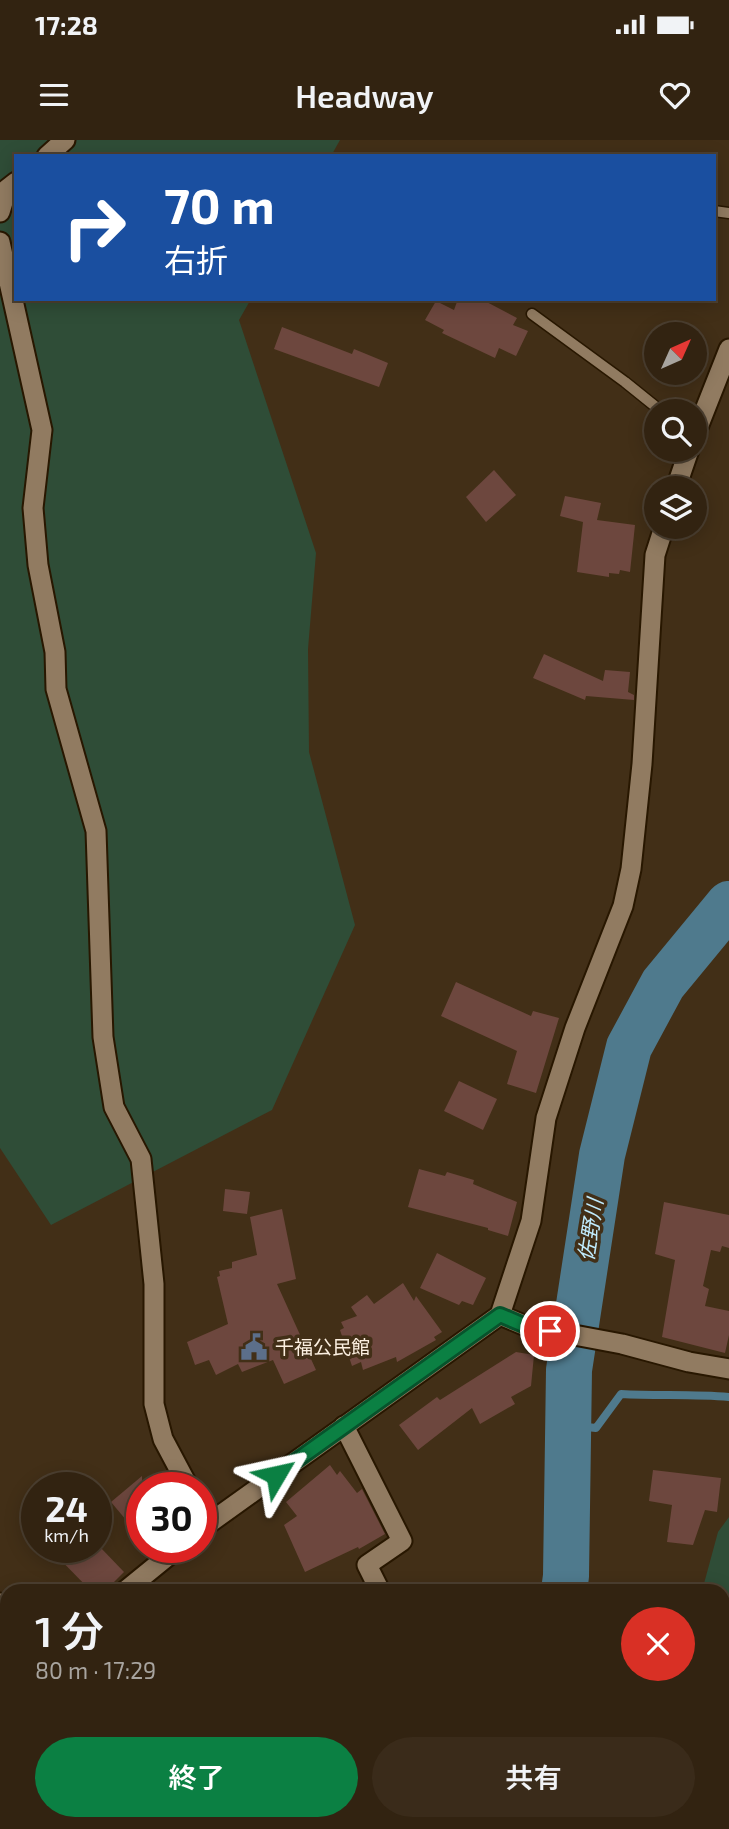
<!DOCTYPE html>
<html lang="ja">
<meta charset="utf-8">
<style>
:root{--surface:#322311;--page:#3a2b1a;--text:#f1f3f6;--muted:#a8a49f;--line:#4d4031;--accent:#0b8043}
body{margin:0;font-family:"Exo 2","Noto Sans JP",sans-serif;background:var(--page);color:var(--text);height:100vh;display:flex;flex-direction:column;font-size:26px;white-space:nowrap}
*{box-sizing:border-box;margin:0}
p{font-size:23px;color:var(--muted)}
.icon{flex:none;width:38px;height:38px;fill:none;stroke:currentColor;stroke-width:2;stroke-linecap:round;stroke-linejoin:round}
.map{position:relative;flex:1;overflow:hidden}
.side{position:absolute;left:0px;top:1444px;width:730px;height:247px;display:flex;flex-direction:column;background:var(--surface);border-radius:21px 21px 0 0;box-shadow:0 4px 18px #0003,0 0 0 2px var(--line)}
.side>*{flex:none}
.banner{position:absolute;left:14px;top:14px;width:702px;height:147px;border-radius:0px;box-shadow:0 4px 18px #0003,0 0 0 2px var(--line);background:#1a4fa0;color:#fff;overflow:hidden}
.needle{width:46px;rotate:45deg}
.buttons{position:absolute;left:644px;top:182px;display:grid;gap:14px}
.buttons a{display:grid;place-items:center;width:63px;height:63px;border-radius:50%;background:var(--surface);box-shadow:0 4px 18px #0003,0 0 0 2px var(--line);font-size:35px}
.speed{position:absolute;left:21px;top:1332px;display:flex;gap:14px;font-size:35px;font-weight:700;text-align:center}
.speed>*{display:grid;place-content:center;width:91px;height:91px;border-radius:50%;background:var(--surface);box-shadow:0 4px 18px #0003,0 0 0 2px var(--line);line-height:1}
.speed small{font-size:18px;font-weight:400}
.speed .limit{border:10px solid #d22;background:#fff;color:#111}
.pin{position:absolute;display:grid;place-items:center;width:60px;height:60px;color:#fff;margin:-30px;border:4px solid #fff;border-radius:50%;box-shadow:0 2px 7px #0007}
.me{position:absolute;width:77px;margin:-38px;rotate:54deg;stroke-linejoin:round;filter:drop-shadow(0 0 5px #0008)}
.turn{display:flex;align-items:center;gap:24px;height:147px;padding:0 35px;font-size:32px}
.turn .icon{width:91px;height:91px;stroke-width:2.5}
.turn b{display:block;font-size:49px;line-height:60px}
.round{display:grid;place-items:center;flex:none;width:74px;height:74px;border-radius:37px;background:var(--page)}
.head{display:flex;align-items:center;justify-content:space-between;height:119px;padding:0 35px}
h1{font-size:42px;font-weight:600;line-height:52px}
.primary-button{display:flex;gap:14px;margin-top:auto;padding:14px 35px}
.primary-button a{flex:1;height:80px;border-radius:42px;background:var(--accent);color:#fff;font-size:28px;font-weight:600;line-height:80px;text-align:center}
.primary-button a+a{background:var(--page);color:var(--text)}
.status{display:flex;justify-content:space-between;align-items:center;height:49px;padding:0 35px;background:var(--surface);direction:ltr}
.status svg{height:19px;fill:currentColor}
header{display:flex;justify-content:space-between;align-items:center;height:91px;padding:0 35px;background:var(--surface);font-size:32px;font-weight:600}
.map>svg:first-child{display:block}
</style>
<div class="status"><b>17:28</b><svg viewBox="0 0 49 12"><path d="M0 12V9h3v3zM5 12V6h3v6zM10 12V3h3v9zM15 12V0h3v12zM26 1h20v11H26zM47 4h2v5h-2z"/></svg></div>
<header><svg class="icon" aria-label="menu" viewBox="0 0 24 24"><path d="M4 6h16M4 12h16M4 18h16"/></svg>Headway<svg class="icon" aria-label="heart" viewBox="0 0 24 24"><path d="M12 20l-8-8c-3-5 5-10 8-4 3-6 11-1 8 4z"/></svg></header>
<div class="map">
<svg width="729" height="1689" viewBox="0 0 729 1689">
<rect width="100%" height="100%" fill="#422f17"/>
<g fill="#2f4d37">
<polygon points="0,0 340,0 331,16 16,16 16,159 251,159 239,180 316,413 308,509 309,612 355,785 272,970 51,1085 0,1008"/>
<polygon points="729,1377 729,1530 723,1528 723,1451 702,1451 718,1392"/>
<polygon points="526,1684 634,1684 630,1689 523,1689"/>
</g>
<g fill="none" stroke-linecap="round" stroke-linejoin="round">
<path stroke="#4f7a8d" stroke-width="8" d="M568,1285L596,1288L621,1254C657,1256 693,1254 729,1257"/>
<g stroke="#4f7a8d" stroke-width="46">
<polyline points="564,1451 566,1436 569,1230 602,1015 629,907 663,844 729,764"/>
<polyline points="504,1689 507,1684"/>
</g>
</g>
<g fill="#6d473e">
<polygon points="458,159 481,159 517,178 513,185 528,191 516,216 499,208 495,218 442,193 444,190 425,180 436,161 454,170"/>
<polygon points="282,187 352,214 354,209 388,223 379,247 274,209"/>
<polygon points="494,330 516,355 486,382 466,357"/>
<polygon points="565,356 601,363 597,380 635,385 630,432 620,430 619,434 609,433 609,437 577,432 583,382 560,376"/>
<polygon points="544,514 603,541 605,530 630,532 628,552 634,555 634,560 586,556 585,560 533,538"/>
<polygon points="456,842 531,876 533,871 559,878 536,953 507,944 517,911 441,876"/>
<polygon points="459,941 497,959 483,990 444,971"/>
<polygon points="419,1029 445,1036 447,1032 474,1040 473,1044 517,1062 508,1096 488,1090 488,1088 408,1067"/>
<polygon points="225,1049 250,1052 247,1074 223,1071"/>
<polygon points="664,1062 729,1075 729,1108 722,1106 720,1112 711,1110 703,1146 709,1149 705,1166 729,1171 729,1195 725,1213 662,1197 675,1120 655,1114"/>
<polygon points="282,1069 296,1139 277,1144 316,1230 284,1244 273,1220 242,1232 238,1224 216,1235 209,1220 195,1225 187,1202 228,1184 217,1137 220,1136 219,1131 232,1128 232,1122 257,1115 250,1077"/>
<polygon points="437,1113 486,1138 473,1165 462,1161 459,1165 420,1148"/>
<polygon points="403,1143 414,1161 416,1156 442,1192 434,1197 436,1200 397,1222 396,1217 363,1230 361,1222 352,1226 340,1190 344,1188 341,1182 357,1176 351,1167 367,1155 374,1164"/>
<polygon points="516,1212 534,1215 531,1246 511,1257 515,1264 480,1284 472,1268 418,1310 399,1285 437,1257 440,1260"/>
<polygon points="330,1325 337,1335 340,1331 357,1353 362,1349 385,1394 359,1409 358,1407 305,1432 284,1385 297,1376 286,1362"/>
<polygon points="653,1330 721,1338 717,1372 705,1370 693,1405 667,1402 672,1365 649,1361"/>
<polygon points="142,1336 142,1399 111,1362"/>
<polygon points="48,1407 100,1407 124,1432 105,1451 91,1451"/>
</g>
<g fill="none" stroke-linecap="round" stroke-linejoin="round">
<defs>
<g id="service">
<polyline points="714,71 729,73"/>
<polyline points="532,174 625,242 661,271"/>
</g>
<g id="minor">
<polyline points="47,16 65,0"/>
<polyline points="0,72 7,49 16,42"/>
<polyline points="0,102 42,290 33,368 38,425 55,512 56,549 96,691 103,897 114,967 141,1019 154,1144 154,1264 163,1299 189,1348"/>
<polyline points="695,295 729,209"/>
<polyline points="676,348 689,310"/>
<polyline points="500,1175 526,1186 622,1204 689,1222 729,1229"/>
<polyline points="344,1286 402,1401 367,1425 380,1451"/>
<polyline points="201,1389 500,1175 531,1081 546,978 575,888 623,766 631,729 642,624 655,415 664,387"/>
<polyline points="125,1451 179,1407"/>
<polyline points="0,1463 7,1467"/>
<polyline points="0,1564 7,1562"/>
<polyline points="0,1605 7,1596"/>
<polyline points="0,1658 7,1657"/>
</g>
</defs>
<use href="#service" stroke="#281700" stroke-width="13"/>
<use href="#minor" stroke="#281700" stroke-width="23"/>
<use href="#service" stroke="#917b61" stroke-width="10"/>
<use href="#minor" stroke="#917b61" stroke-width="19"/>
</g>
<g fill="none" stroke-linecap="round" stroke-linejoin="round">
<defs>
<polyline id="route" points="276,1335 500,1175 526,1186 550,1191"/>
</defs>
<use href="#route" stroke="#07532c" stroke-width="18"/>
<use href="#route" stroke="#0b8043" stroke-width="12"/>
</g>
<defs>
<symbol id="civic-bare" viewBox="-9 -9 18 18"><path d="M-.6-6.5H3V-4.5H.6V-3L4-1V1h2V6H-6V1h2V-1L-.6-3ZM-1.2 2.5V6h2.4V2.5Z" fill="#5c6f8a" stroke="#422f17" stroke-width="2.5" paint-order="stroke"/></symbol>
</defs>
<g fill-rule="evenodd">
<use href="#civic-bare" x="235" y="1188" width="38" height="38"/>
</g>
<g text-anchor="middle" stroke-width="7" stroke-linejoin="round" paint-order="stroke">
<g font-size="19" fill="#fcf0e1" stroke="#422f17" text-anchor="start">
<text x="275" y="1214">千福公民館</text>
</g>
<g font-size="21" font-style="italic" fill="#c0ebfd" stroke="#422f17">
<text transform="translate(591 1090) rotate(-81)" y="7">佐野川</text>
</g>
</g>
</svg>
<div class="buttons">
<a><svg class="needle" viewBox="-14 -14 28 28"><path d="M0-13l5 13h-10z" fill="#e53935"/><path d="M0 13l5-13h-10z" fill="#a8a49f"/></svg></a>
<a><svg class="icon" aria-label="search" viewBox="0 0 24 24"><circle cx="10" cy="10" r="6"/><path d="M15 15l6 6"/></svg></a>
<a><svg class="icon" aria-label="layers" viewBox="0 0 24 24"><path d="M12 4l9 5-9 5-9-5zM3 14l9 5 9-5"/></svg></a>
</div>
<div class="speed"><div>24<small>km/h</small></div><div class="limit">30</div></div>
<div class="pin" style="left:550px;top:1191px;background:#d93025"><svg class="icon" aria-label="arrive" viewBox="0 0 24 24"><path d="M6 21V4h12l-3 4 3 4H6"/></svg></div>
<svg class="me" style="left:276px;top:1335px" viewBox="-20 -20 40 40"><path d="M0-17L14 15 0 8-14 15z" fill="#0b8043" stroke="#fff" stroke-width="4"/></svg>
<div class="banner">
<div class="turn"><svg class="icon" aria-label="right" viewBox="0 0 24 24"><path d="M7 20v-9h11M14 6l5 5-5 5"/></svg><div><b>70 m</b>右折</div></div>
</div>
<section class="side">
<div class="head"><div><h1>1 分</h1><p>80 m · 17:29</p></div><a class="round" style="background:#d93025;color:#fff"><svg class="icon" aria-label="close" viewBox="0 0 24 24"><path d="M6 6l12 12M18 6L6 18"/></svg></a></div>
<div class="primary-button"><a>終了</a><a>共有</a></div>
</section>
</div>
